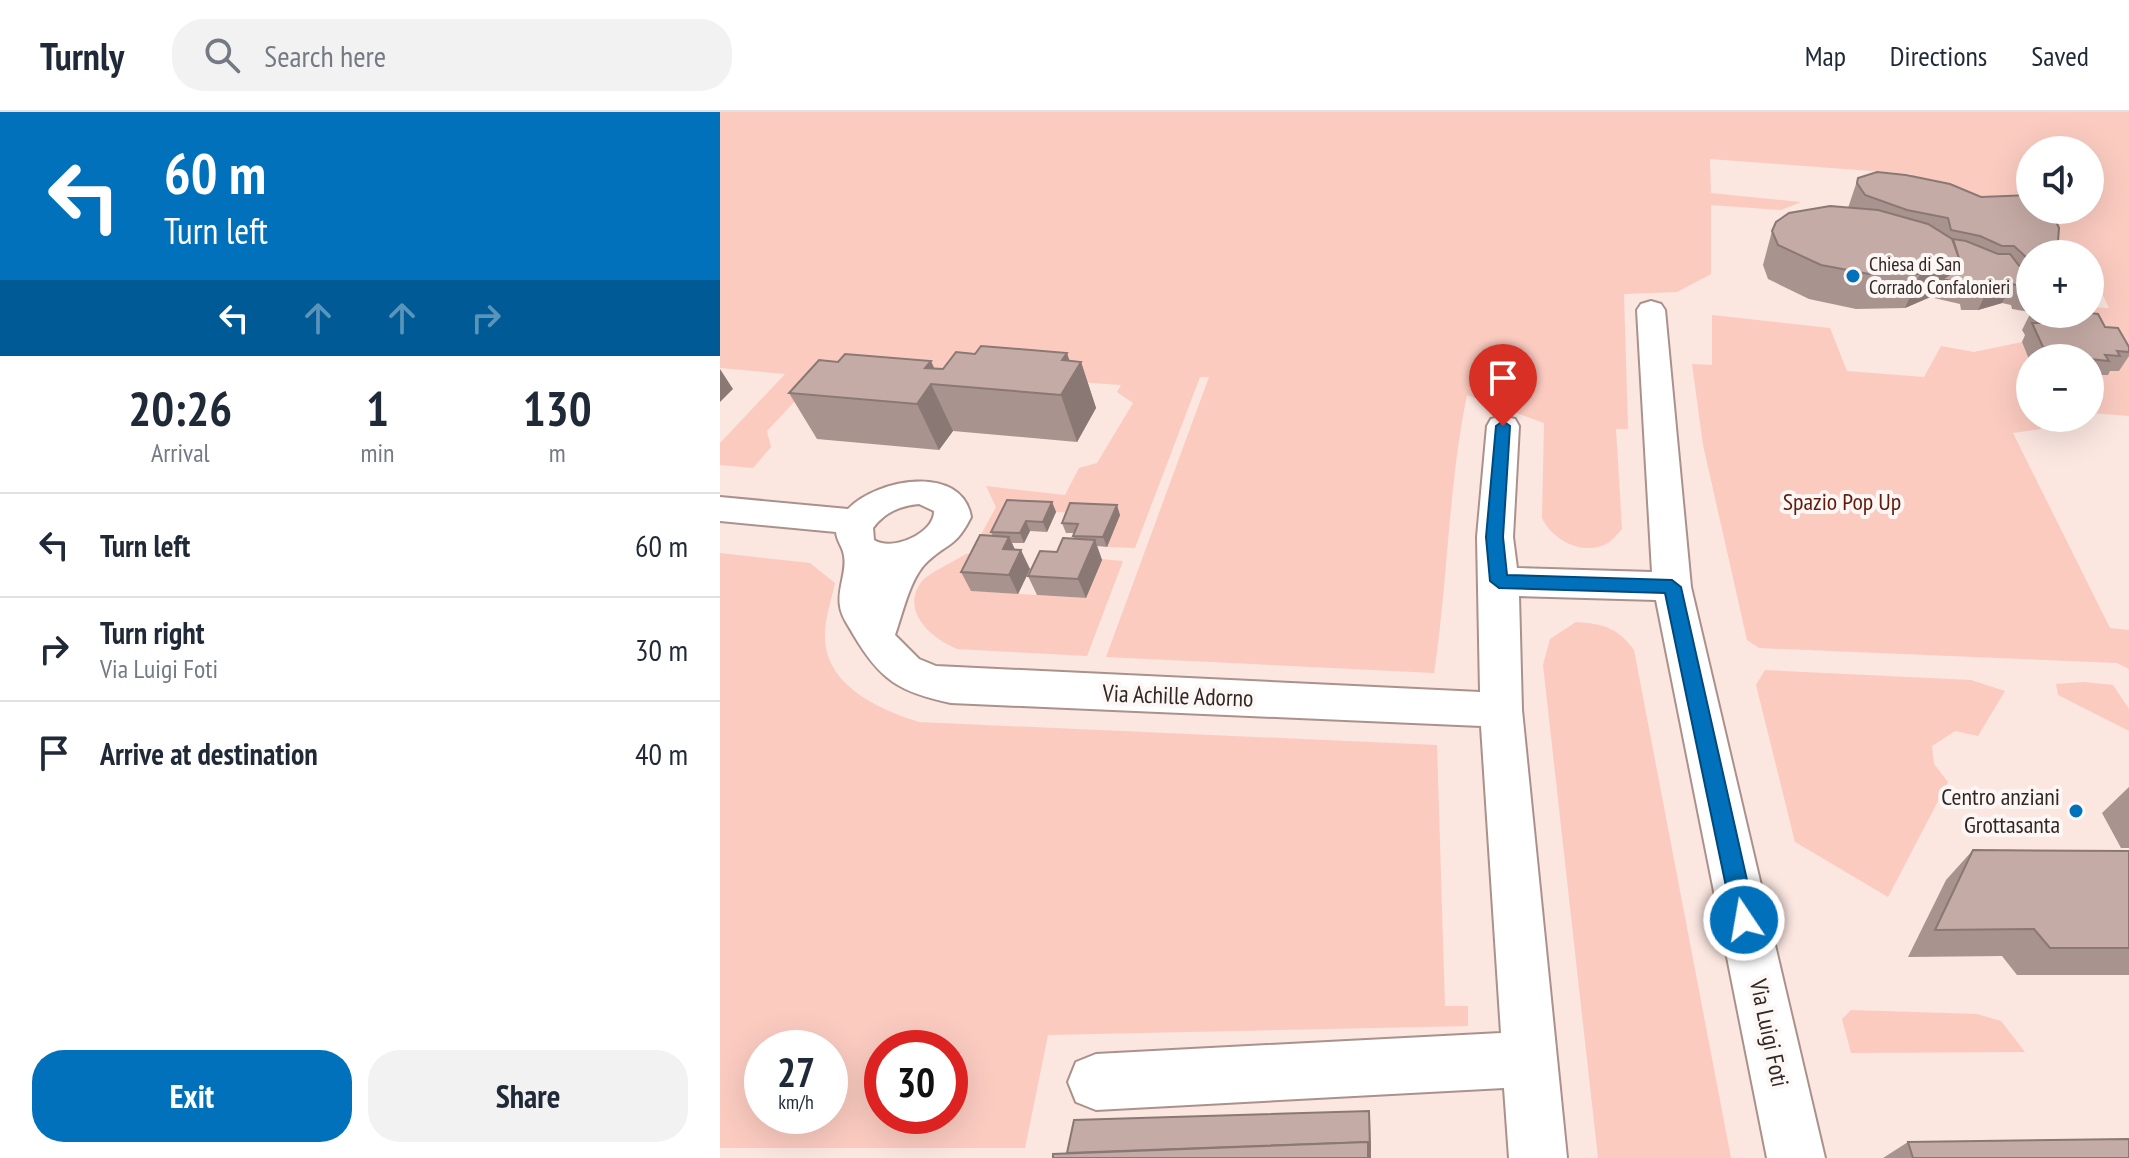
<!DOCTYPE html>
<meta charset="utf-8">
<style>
:root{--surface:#fff;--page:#f2f2f3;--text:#1f2937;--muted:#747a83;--line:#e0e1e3;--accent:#0171bb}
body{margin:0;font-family:"PT Sans Narrow",sans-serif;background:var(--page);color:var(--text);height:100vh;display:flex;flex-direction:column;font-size:30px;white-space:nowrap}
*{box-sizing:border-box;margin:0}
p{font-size:26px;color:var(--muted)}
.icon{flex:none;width:44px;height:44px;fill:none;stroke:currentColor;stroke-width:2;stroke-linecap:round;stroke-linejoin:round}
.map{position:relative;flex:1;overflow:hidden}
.drawer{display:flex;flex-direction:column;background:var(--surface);width:720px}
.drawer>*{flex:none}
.banner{background:#0171bb;color:#fff;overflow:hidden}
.fabs{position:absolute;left:1296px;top:24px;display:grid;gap:16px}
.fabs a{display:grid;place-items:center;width:88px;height:88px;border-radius:50%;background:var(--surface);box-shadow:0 8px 32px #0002;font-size:40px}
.speed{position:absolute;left:24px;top:918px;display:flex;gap:16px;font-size:40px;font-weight:700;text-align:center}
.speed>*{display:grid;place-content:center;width:104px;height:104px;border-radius:50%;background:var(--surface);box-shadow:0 8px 32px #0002;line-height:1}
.speed small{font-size:20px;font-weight:400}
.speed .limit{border:12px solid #d22;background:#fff;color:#111}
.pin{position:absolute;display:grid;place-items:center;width:68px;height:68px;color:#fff;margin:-82px -34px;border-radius:50% 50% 50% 0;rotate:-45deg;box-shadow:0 0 8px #0007}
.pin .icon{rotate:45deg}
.me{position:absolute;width:88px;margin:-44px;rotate:348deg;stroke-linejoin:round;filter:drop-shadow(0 0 6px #0008)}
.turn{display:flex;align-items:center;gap:28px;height:168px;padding:0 32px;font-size:36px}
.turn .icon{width:104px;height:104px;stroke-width:2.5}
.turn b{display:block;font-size:56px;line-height:68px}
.lanes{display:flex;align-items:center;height:76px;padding:0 32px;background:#0003;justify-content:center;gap:40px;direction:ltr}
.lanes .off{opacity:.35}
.eta{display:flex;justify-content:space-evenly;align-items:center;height:136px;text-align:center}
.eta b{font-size:48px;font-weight:800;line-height:56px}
.action{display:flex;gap:16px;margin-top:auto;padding:16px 32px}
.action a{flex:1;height:92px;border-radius:32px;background:var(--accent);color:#fff;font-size:32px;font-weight:800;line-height:92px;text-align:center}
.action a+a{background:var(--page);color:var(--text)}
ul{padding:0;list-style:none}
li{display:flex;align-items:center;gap:24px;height:104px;padding:0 32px;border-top:2px solid var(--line)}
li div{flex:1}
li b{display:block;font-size:30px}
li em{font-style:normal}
header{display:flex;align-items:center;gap:48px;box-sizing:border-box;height:112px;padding:0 40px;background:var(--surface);border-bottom:2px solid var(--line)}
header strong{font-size:38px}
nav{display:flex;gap:44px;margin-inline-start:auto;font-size:28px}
.search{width:560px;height:72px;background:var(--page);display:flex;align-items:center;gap:20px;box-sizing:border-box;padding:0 28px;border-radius:32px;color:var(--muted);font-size:30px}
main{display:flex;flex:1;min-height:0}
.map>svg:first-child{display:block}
</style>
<header>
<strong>Turnly</strong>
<div class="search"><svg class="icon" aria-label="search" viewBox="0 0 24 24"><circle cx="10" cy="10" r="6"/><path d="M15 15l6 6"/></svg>Search here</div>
<nav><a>Map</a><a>Directions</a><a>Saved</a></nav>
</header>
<main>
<section class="drawer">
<div class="banner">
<div class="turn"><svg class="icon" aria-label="left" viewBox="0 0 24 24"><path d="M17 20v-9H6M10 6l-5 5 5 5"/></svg><div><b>60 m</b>Turn left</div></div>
<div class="lanes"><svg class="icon" aria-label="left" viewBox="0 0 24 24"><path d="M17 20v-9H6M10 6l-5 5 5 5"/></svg><svg class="icon off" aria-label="ahead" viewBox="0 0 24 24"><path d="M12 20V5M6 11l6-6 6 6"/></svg><svg class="icon off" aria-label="ahead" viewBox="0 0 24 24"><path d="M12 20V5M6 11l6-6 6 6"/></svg><svg class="icon off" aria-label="right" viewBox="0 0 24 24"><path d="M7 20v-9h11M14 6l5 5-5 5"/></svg></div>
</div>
<div class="eta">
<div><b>20:26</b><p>Arrival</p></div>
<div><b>1</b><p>min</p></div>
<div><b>130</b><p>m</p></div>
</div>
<ul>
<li><svg class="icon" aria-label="left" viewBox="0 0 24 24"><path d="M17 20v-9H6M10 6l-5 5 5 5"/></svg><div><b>Turn left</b></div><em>60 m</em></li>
<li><svg class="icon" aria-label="right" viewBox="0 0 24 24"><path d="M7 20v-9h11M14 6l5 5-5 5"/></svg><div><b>Turn right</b><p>Via Luigi Foti</p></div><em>30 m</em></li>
<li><svg class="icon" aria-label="arrive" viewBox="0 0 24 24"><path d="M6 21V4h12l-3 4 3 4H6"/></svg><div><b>Arrive at destination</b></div><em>40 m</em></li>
</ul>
<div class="action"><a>Exit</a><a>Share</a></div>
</section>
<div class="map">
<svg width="1409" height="1046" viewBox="0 0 1409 1046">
<rect width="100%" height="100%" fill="#fbe6e0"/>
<g fill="#fbcbc0" fill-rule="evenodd">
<path d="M0,0H1409V304L1370,301V195L1389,196L1370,157V142H1324L1312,109H1346L1345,106L1201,92L1191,62L990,47L991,81L1081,90L1061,98L991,93V162L957,180L904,182L908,317H896L902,417C898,421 893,428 888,431C864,445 832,428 822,406L824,311L747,283C728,375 728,469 714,561L386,545L489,265H480L415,436L387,435L399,403L292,398L275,430L258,428L276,395L266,374L345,383L359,356L377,351L413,291L397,280L401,273L263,263L89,274L47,319L51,335L33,356L0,353V331L65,262L0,256ZM1310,38H1370V98H1310Z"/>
<polygon points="992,203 1110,216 1127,259 1204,265 1221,234 1254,240 1302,230 1310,250 1310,306 1325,306 1321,317 1293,321 1390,516 1409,518 1409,557 1397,551 1039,536 1027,528 983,333 972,252 992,253"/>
<path d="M0,441L90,451L115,471C111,489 104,509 105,527C107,575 161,598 199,610L717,633L725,894H748V914L328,923L305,1036H0ZM42,936H110V1004H42ZM162,936H230V1004H162Z"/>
<path d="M246,442H270L252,479L366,486L382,447L403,449L367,544L237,537C212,527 179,499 202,469C209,461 235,449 246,442Z"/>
<path d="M856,510C883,512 897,515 914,538L1011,1046H878L823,553L830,527Z"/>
<polygon points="1045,558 1251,568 1285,579 1258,624 1235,619 1212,634 1214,652 1228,670 1168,785 1075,730 1036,573"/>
<polygon points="1364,570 1393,573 1409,597 1409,619 1338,583 1336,572"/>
<polygon points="1131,898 1257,902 1281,909 1305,940 1131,941 1122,907"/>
</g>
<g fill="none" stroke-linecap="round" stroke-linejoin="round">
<defs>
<path id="minor" d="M931,189L941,192L945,198L971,475L1105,1046H1047L936,488L799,484L802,598L847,1046H789L784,976L376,998L356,990L348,970L356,950L376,942L781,921L761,614L231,591C179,580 160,568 133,522C128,513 121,504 120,494C117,477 127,460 124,444C123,435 117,430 116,420L0,409V385L128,397C156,367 242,351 251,405C236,435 229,430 208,449C190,465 183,501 175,523L199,547L216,554L760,580L757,425L767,314L771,307L783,304L795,307L799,314L793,425L797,456L932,460L917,198L921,192ZM199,392L214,399C215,421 172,440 154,428L153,416C165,400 180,394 199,392Z"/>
</defs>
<use href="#minor" stroke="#aa918b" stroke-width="4"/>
<use href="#minor" fill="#fff" fill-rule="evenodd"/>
</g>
<g fill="#a9938e">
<polygon points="1157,60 1310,142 1310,200 1292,197 1291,193 1282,191 1258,198 1241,198 1240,192 1214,186 1215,183 1185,196 1136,197 1089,187 1048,167 1043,153 1052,119 1128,96 1138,66"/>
<polygon points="1310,202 1370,202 1409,235 1409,244 1399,259 1390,259 1388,263 1380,263 1376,268 1370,268 1370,246 1310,246 1310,250 1302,230 1305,223 1302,218"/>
<polygon points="255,242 361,250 376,296 357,330 233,319 219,338 97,327 69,281 214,256 223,257"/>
<polygon points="332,390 336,400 327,420 310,419 304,431 292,431 295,438 310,457 298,482 251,479 241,460 273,424 271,420"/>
<polygon points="400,403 387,435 377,434 382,448 366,486 317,483 308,464 354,427 353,424 354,421 346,421 342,411"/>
<polygon points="1409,675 1409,736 1401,736 1382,701"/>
<polygon points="1253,738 1409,739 1409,863 1297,863 1282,844 1188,845 1226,768"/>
<polygon points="1188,1030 1409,1046 1163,1046"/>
</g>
<g fill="#8a7874">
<polygon points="1239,146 1228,168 1222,167 1215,183 1185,196 1200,162"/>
<polygon points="1292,172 1282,191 1258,198 1267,179"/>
<polygon points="347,241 354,262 361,250 376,296 357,330 341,283 342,248"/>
<polygon points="211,249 222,273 205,256"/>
<polygon points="0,257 13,277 0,290"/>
<polygon points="211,272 233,319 219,338 197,292"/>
<polygon points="332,390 336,400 327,420 323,410"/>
<polygon points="397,393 400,403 387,435 383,425"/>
<polygon points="306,409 310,419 304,431 300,421"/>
<polygon points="289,425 298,444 283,437"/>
<polygon points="375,428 382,448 366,486 358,467"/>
<polygon points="301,438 310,457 298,482 289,463"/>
<polygon points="649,999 650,1005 651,1046 648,1046"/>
</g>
<g fill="#c5aba5" stroke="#8a7874" stroke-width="2">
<polygon points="1157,60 1186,63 1230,72 1261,85 1310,83 1310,98 1331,98 1339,116 1337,142 1310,142 1310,146 1307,146 1294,134 1282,134 1260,124 1231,118 1228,106 1187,98 1145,83 1137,71 1138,66"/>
<polygon points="1110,94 1158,98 1208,112 1232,127 1239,146 1200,162 1149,162 1101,153 1058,133 1052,119 1056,110 1069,101"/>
<polygon points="1233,127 1246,129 1278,142 1290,142 1307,164 1310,164 1310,179 1302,178 1301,174 1292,172 1267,179 1250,179 1249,173 1222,167 1232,161 1239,146"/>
<polygon points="1370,201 1378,202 1385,215 1398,216 1409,235 1409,240 1397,239 1400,244 1385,243 1389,249 1370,247 1370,246 1340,245 1337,236 1323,235 1312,211 1320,211 1314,202"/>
<polygon points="261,234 347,241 342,248 361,250 341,283 211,272 197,292 69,281 99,248 118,250 125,242 211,249 205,256 223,257 236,240 255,242"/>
<polygon points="287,388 332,390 323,410 306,409 300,421 271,420"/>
<polygon points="350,391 397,393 383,425 353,424 358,412 342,411"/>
<polygon points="260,423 289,425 283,437 301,438 289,463 241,460"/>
<polygon points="343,426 375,428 358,467 308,464 320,439 337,440"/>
<polygon points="1253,738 1409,739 1409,836 1330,836 1314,817 1215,818"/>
<polygon points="649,999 650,1040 648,1030 347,1041 354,1008"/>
<polygon points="1409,1027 1409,1046 1193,1046 1188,1030"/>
<polygon points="648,1030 648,1046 333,1046 333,1042"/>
</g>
<polygon fill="#0171bb" stroke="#01497a" stroke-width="2" points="783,309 790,314 783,425 787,463 952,468 961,475 1036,808 1032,815 1024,819 1016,815 1013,808 945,481 779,476 770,469 766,425 776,314"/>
<g fill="#0171bb" stroke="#fcf7f5" stroke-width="3">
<circle cx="1133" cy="164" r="8"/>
<circle cx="1356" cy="699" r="8"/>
</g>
<g text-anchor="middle" stroke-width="8" stroke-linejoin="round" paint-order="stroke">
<g font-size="20" fill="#312725" stroke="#fcf7f5" text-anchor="start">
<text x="1149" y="159">Chiesa di San<tspan x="1149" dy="23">Corrado Confalonieri</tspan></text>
</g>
<g font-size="24" fill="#5f1b0d" stroke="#fcf7f5">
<text x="1122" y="398">Spazio Pop Up</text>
</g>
<g font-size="24" fill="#312725" stroke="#fcf7f5">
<text transform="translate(458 584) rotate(2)" y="8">Via Achille Adorno</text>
<text transform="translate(1049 921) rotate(78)" y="8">Via Luigi Foti</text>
</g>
<g font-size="24" fill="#312725" stroke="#fcf7f5" text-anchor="end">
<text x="1340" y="693">Centro anziani<tspan x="1340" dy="28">Grottasanta</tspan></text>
</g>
</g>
</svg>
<div class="fabs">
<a><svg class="icon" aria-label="sound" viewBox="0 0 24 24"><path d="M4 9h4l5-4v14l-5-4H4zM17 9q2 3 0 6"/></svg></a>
<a>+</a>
<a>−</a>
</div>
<div class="speed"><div>27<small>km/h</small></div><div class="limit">30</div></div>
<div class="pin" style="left:783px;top:314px;background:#d93025"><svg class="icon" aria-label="arrive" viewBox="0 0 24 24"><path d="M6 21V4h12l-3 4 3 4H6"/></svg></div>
<svg class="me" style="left:1024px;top:808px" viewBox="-20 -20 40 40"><circle r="17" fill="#0171bb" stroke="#fff" stroke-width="3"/><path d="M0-11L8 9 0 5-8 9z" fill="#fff"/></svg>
</div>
</main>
